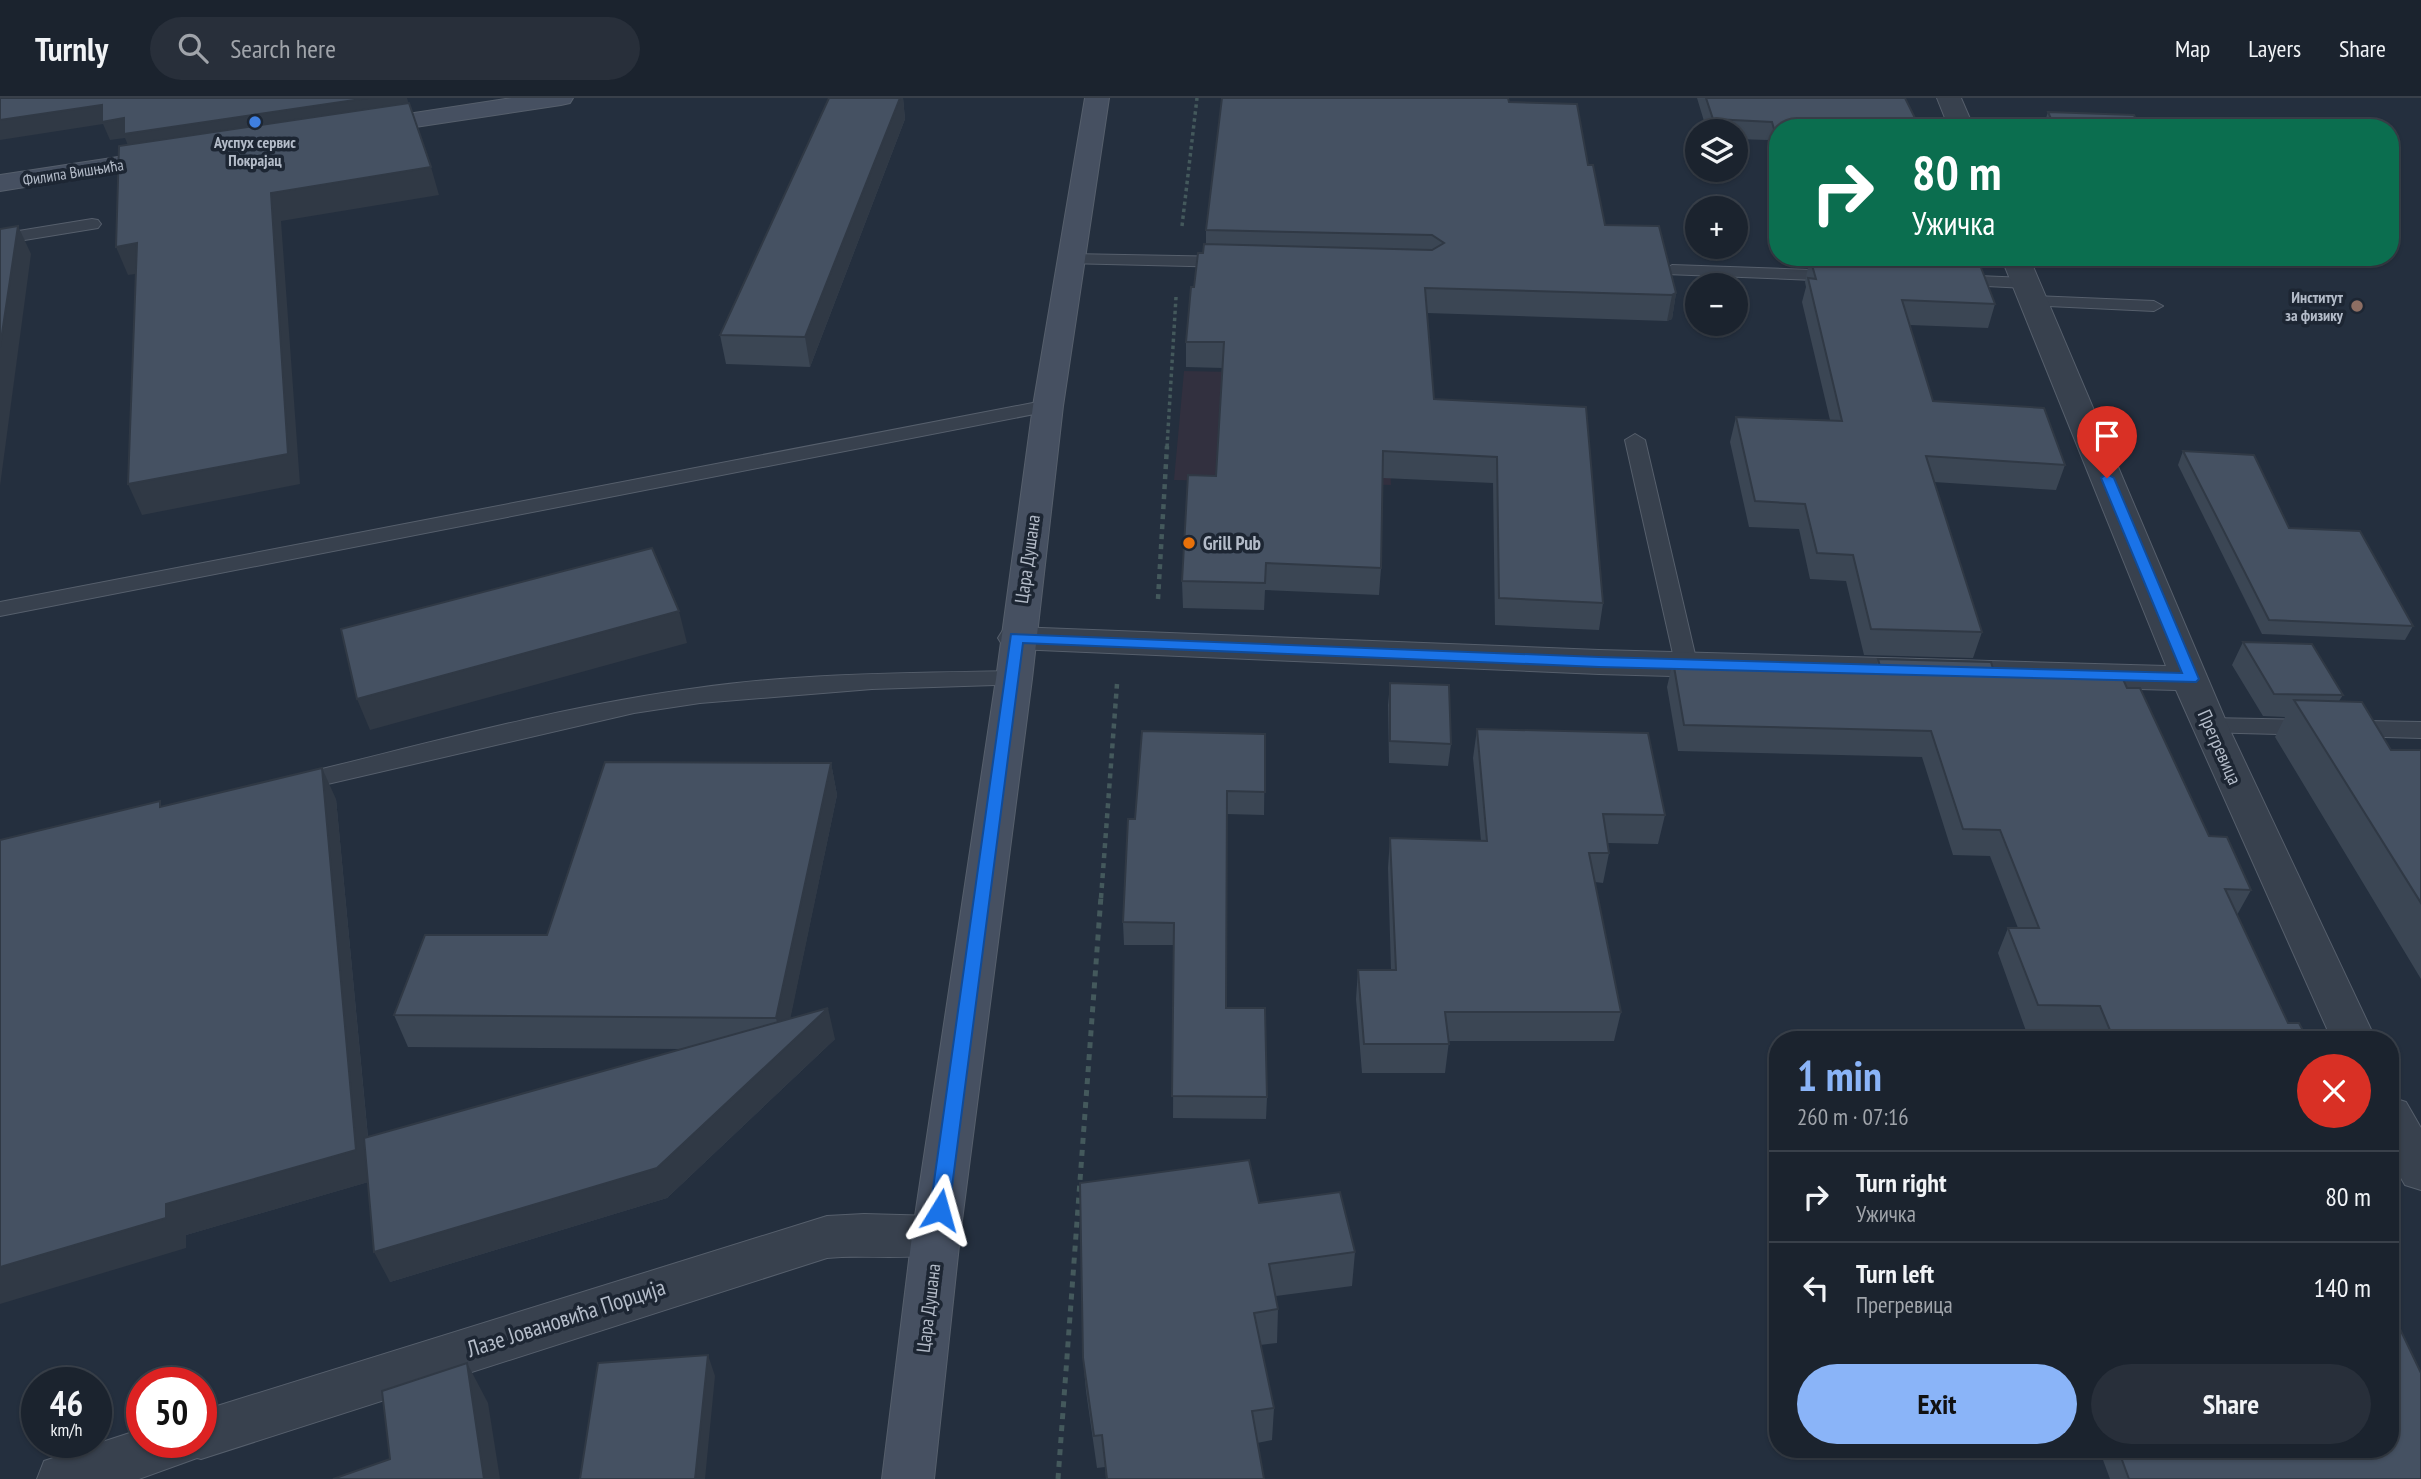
<!DOCTYPE html>
<meta charset="utf-8">
<style>
:root{--surface:#1b232e;--page:#282f3a;--text:#f1f3f6;--muted:#a0a4aa;--line:#39404a;--accent:#8ab4f8}
body{margin:0;font-family:"PT Sans Narrow",sans-serif;background:var(--page);color:var(--text);height:100vh;display:flex;flex-direction:column;font-size:26px;white-space:nowrap}
*{box-sizing:border-box;margin:0}
p{font-size:23px;color:var(--muted)}
.icon{flex:none;width:38px;height:38px;fill:none;stroke:currentColor;stroke-width:2;stroke-linecap:round;stroke-linejoin:round}
.map{position:relative;flex:1;overflow:hidden}
.panel{position:absolute;left:1769px;top:933px;width:630px;height:427px;display:flex;flex-direction:column;background:var(--surface);border-radius:28px;box-shadow:0 2px 5px #0004,0 0 0 2px var(--line)}
.panel>*{flex:none}
.hud{position:absolute;left:1769px;top:21px;width:630px;height:147px;border-radius:28px;box-shadow:0 2px 5px #0004,0 0 0 2px var(--line);background:#0b6e4f;color:#fff;overflow:hidden}
.fabs{position:absolute;left:1685px;top:21px;display:grid;gap:14px}
.fabs a{display:grid;place-items:center;width:63px;height:63px;border-radius:50%;background:var(--surface);box-shadow:0 2px 5px #0004,0 0 0 2px var(--line);font-size:35px}
.speed{position:absolute;left:21px;top:1269px;display:flex;gap:14px;font-size:35px;font-weight:700;text-align:center}
.speed>*{display:grid;place-content:center;width:91px;height:91px;border-radius:50%;background:var(--surface);box-shadow:0 2px 5px #0004,0 0 0 2px var(--line);line-height:1}
.speed small{font-size:18px;font-weight:400}
.speed .limit{border:10px solid #d22;background:#fff;color:#111}
.pin{position:absolute;display:grid;place-items:center;width:60px;height:60px;color:#fff;margin:-72px -30px;border-radius:50% 50% 50% 0;rotate:-45deg;box-shadow:0 0 7px #0007}
.pin .icon{rotate:45deg}
.me{position:absolute;width:77px;margin:-38px;rotate:8deg;stroke-linejoin:round;filter:drop-shadow(0 0 5px #0008)}
.turn{display:flex;align-items:center;gap:24px;height:147px;padding:0 28px;font-size:32px}
.turn .icon{width:91px;height:91px;stroke-width:2.5}
.turn b{display:block;font-size:49px;line-height:60px}
.round{display:grid;place-items:center;flex:none;width:74px;height:74px;border-radius:37px;background:var(--page)}
.overview{display:flex;align-items:center;justify-content:space-between;height:119px;padding:0 28px}
h1{font-size:42px;font-weight:800;line-height:52px;color:var(--accent)}
.primary-button{display:flex;gap:14px;margin-top:auto;padding:14px 28px}
.primary-button a{flex:1;height:80px;border-radius:42px;background:var(--accent);color:#111;font-size:28px;font-weight:800;line-height:80px;text-align:center}
.primary-button a+a{background:var(--page);color:var(--text)}
ul{padding:0;list-style:none}
li{display:flex;align-items:center;gap:21px;height:91px;padding:0 28px;border-top:2px solid var(--line)}
li div{flex:1}
li b{display:block;font-size:26px}
li em{font-style:normal}
header{display:flex;align-items:center;gap:42px;box-sizing:border-box;height:98px;padding:0 35px;background:var(--surface);border-bottom:2px solid var(--line)}
header strong{font-size:33px}
nav{display:flex;gap:38px;margin-inline-start:auto;font-size:24px}
.search{width:490px;height:63px;background:var(--page);display:flex;align-items:center;gap:18px;box-sizing:border-box;padding:0 24px;border-radius:38px;color:var(--muted);font-size:26px}
.map>svg:first-child{display:block}
</style>
<header>
<strong>Turnly</strong>
<div class="search"><svg class="icon" aria-label="search" viewBox="0 0 24 24"><circle cx="10" cy="10" r="6"/><path d="M15 15l6 6"/></svg>Search here</div>
<nav><a>Map</a><a>Layers</a><a>Share</a></nav>
</header>
<div class="map">
<svg width="2421" height="1381" viewBox="0 0 2421 1381">
<rect width="100%" height="100%" fill="#242f3e"/>
<polygon fill="#32303f" points="1184,273 1386,277 1391,387 1174,382"/>
<g fill="none" stroke-linecap="round" stroke-linejoin="round">
<defs>
<g id="lane">
<polygon points="92,121 98,122 101,126 98,130 0,146 0,136"/>
<polygon points="1071,156 1231,159 1240,164 1231,169 1065,165 1062,161 1065,157"/>
<polygon points="1672,167 1840,173 1849,178 1840,183 1666,176 1663,172"/>
<polygon points="1953,177 2026,180 2035,185 2026,190 1947,186 1944,182"/>
<polygon points="2034,198 2154,203 2163,208 2154,213 2028,207 2025,203"/>
<polygon points="1048,302 1055,304 1058,308 1055,312 0,518 0,504"/>
<polygon points="1635,336 1645,342 1697,565 1694,570 1678,570 1675,565 1625,342"/>
<path d="M1014,573L1022,576L1026,581L1022,586L872,591L700,605L634,615L293,694L284,692L281,686L284,680L293,678C427,646 561,608 697,590C802,575 908,575 1014,573Z"/>
<polygon points="2209,620 2421,624 2421,640 2201,634 2197,628 2201,622"/>
</g>
<g id="street">
<polygon points="1937,0 1961,0 1974,30 1949,30"/>
<polygon points="2001,159 2029,159 2228,628 2376,942 2332,942 2176,592 1599,576 1016,551 1003,548 998,540 1003,532 1016,529 1599,552 2166,568"/>
<polygon points="2390,999 2406,1004 2421,1030 2421,1092 2405,1087 2390,1061"/>
<path d="M864,1116L936,1118L953,1124L960,1138L953,1152C919,1164 865,1156 827,1160L201,1361L197,1360L139,1381H37L44,1363L142,1331V1344H201V1313L827,1118Z"/>
</g>
<g id="secondary">
<polygon points="512,0 573,0 570,5 561,7 362,37 353,35 350,30 353,25 362,23"/>
<polygon points="1085,0 1109,0 1063,308 1032,581 960,1138 934,1381 882,1381 912,1138 996,581 1033,308"/>
<polygon points="171,51 180,54 184,59 180,64 0,93 0,77"/>
</g>
</defs>
<use href="#lane" stroke="#565f6c" stroke-width="2"/>
<use href="#street" stroke="#565f6c" stroke-width="2"/>
<use href="#secondary" stroke="#565f6c" stroke-width="2"/>
<g stroke="#44595c" stroke-width="3.5" stroke-dasharray="3.5 3.5" stroke-linecap="butt">
<polyline points="1182,128 1197,0"/>
<polyline points="1167,349 1176,199"/>
</g>
<g stroke="#44595c" stroke-width="4.5" stroke-dasharray="5 5" stroke-linecap="butt">
<polyline points="1158,501 1167,348"/>
<polyline points="1101,800 1117,586"/>
</g>
<polyline stroke="#44595c" stroke-width="5" stroke-dasharray="6 6" stroke-linecap="butt" points="1058,1381 1101,798"/>
<use href="#lane" fill="#38414e" fill-rule="evenodd"/>
<use href="#street" fill="#38414e" fill-rule="evenodd"/>
<use href="#secondary" fill="#465061" fill-rule="evenodd"/>
</g>
<g fill="#3b4654">
<polygon points="829,0 903,0 905,21 810,269 726,266 720,237"/>
<polygon points="1697,0 1905,0 1778,30 1778,79 1768,42 1736,41 1736,33 1707,33"/>
<polygon points="1509,4 1588,67 1605,127 1676,195 1672,221 1667,223 1427,215 1434,301 1586,309 1603,505 1599,532 1495,527 1493,385 1383,380 1381,470 1379,497 1265,492 1264,512 1183,510 1182,483 1216,378 1223,270 1186,269 1186,244 1194,189 1206,146 1206,132"/>
<polygon points="2048,14 2140,30 2045,30 2044,26"/>
<polygon points="1798,159 1972,159 1970,166 1995,206 1988,230 1910,227 1933,303 2065,367 2056,392 1934,384 1982,534 1973,560 1864,557 1846,483 1810,481 1799,431 1749,429 1730,344 1736,319 1830,322 1802,204 1806,189 1805,184 1808,169 1801,169"/>
<polygon points="2183,353 2413,528 2405,542 2262,536 2178,367"/>
<polygon points="2243,544 2343,597 2339,603 2391,652 2421,652 2421,881 2275,639 2285,619 2263,618 2232,567"/>
<polygon points="1878,561 1995,577 2127,590 2209,738 2251,792 2237,817 2288,925 2308,942 2090,942 2087,933 2026,933 1998,855 2008,830 2018,830 1990,758 1953,757 1922,659 1678,653 1667,589 1673,563 1875,572"/>
<polygon points="1390,585 1451,646 1448,668 1389,665 1388,607"/>
<polygon points="1477,631 1665,717 1658,746 1607,745 1609,755 1603,785 1595,784 1621,914 1614,943 1449,943 1445,975 1362,975 1356,901 1358,872 1391,872 1388,770 1390,740 1481,743 1473,660"/>
<polygon points="1265,636 1264,717 1226,716 1226,910 1267,999 1266,1021 1173,1020 1174,847 1124,847 1123,824"/>
<polygon points="831,665 837,697 790,920 835,941 667,1100 390,1184 368,1084 186,1137 186,1150 162,708 336,701 368,1039 681,951 408,949 394,917 547,837"/>
<polygon points="1259,1105 1355,1154 1352,1188 1276,1198 1278,1211 1277,1245 1260,1247 1274,1310 1272,1342 1257,1345 1264,1381 1106,1381 1105,1369 1097,1370 1086,1293 1083,1260"/>
<polygon points="2099,1351 2390,1351 2421,1381 2110,1381"/>
</g>
<g fill="#303945">
<polygon points="368,0 407,0 411,13 131,55 125,40 110,42 103,26 0,42 0,22 102,7 124,20"/>
<polygon points="900,0 903,0 905,21 810,269 805,239"/>
<polygon points="431,69 439,97 281,123 300,386 142,417 128,386 271,95"/>
<polygon points="18,128 31,156 0,388 0,249"/>
<polygon points="137,145 149,174 128,177 116,149"/>
<polygon points="1676,195 1672,221 1667,223 1672,197"/>
<polygon points="679,513 687,545 370,632 357,601"/>
<polygon points="831,665 837,697 784,951 828,910 835,941 667,1100 390,1184 374,1154 783,951 776,920"/>
<polygon points="322,670 336,701 372,1083 186,1137 186,1150 0,1206 0,1169 166,1106"/>
<polygon points="708,1257 715,1278 705,1381 695,1381"/>
<polygon points="467,1265 488,1305 500,1381 484,1381"/>
</g>
<g fill="#455162" stroke="#303945" stroke-width="2">
<polygon points="0,0 368,0 124,36 124,20 102,24 102,7 0,22"/>
<polygon points="829,0 900,0 805,239 720,237"/>
<polygon points="1222,0 1508,0 1509,4 1577,6 1588,67 1593,67 1605,127 1659,128 1676,195 1672,197 1425,190 1434,301 1586,309 1603,505 1499,500 1497,359 1383,353 1381,470 1266,465 1265,485 1182,483 1188,377 1216,378 1224,244 1186,244 1191,189 1194,189 1198,155 1203,155 1204,146 1432,152 1444,145 1432,137 1206,132"/>
<polygon points="1706,0 1905,0 1920,30 1778,30 1778,45 1772,24 1713,21"/>
<polygon points="409,5 431,69 271,95 288,356 128,386 137,145 116,149 119,48"/>
<polygon points="2048,14 2134,17 2140,30 2055,30"/>
<polygon points="18,128 0,249 0,131"/>
<polygon points="1810,160 1980,167 1995,206 1902,202 1933,303 2044,310 2065,367 1926,358 1982,534 1871,531 1853,457 1817,455 1805,406 1755,403 1736,319 1842,323 1808,180 1816,181"/>
<polygon points="2183,353 2254,357 2289,430 2360,433 2413,528 2269,522"/>
<polygon points="652,450 679,513 357,601 341,531"/>
<polygon points="2243,544 2312,546 2343,597 2274,596"/>
<polygon points="1878,561 1991,564 1995,577 2123,581 2127,590 2140,590 2209,738 2227,739 2251,792 2225,791 2288,925 2299,925 2308,942 2114,942 2100,908 2038,907 2008,830 2039,830 2000,732 1963,731 1931,633 1684,627 1673,563 1881,572"/>
<polygon points="1390,585 1449,587 1451,646 1390,643"/>
<polygon points="2294,602 2362,604 2391,652 2421,652 2421,805"/>
<polygon points="1477,631 1648,635 1665,717 1603,716 1609,755 1589,755 1621,914 1445,914 1449,946 1364,946 1358,872 1396,872 1390,740 1487,743"/>
<polygon points="1142,633 1265,636 1265,694 1227,693 1226,910 1265,910 1267,999 1172,998 1174,825 1123,824 1128,721 1135,721"/>
<polygon points="605,664 831,665 776,920 394,917 425,837 547,837"/>
<polygon points="322,670 356,1052 166,1106 166,1120 0,1169 0,742 160,703 160,709"/>
<polygon points="828,910 657,1070 374,1154 364,1040"/>
<polygon points="1249,1062 1259,1105 1340,1094 1355,1154 1269,1166 1278,1211 1254,1215 1274,1310 1252,1313 1264,1381 1107,1381 1102,1337 1094,1338 1083,1260 1080,1085"/>
<polygon points="2390,1231 2400,1231 2421,1275 2421,1381 2129,1381 2118,1351 2390,1351"/>
<polygon points="708,1257 695,1381 580,1381 598,1265"/>
<polygon points="467,1265 484,1381 333,1381 390,1361 382,1293"/>
</g>
<polygon fill="#1a73e8" stroke="#114b97" stroke-width="2" points="2107,376 2114,380 2199,581 2196,584 1599,569 1023,545 949,1112 947,1118 933,1118 930,1112 1011,536 1599,559 2182,575 2101,380"/>
<circle fill="#3f7fe0" stroke="#1d2633" stroke-width="2.5" cx="255" cy="24" r="7"/>
<circle fill="#8d6e63" stroke="#1d2633" stroke-width="2.5" cx="2357" cy="208" r="7"/>
<circle fill="#e8710a" stroke="#1d2633" stroke-width="2.5" cx="1189" cy="445" r="7"/>
<g text-anchor="middle" stroke-width="7" stroke-linejoin="round" paint-order="stroke">
<g font-size="16" font-weight="bold" fill="#b4bcc9" stroke="#1d2633">
<text x="255" y="50">Ауспух сервис<tspan x="255" dy="18">Покрајац</tspan></text>
<text x="2343" y="205" text-anchor="end">Институт<tspan x="2343" dy="18">за физику</tspan></text>
</g>
<g font-size="16" fill="#b4bcc9" stroke="#1d2633">
<text transform="translate(73 74) rotate(-9)" y="6">Филипа Вишњића</text>
</g>
<g font-size="19" font-weight="bold" fill="#b4bcc9" stroke="#1d2633" text-anchor="start">
<text x="1203" y="452">Grill Pub</text>
</g>
<g font-size="19" fill="#b4bcc9" stroke="#1d2633">
<text transform="translate(1027 461) rotate(-82)" y="7">Цара Душана</text>
<text transform="translate(2220 649) rotate(66)" y="7">Прегревица</text>
<text transform="translate(928 1210) rotate(-83)" y="7">Цара Душана</text>
</g>
<g font-size="23" fill="#b4bcc9" stroke="#1d2633">
<text transform="translate(566 1220) rotate(-18)" y="8">Лазе Јовановића Порција</text>
</g>
</g>
</svg>
<div class="fabs">
<a><svg class="icon" aria-label="layers" viewBox="0 0 24 24"><path d="M12 4l9 5-9 5-9-5zM3 14l9 5 9-5"/></svg></a>
<a>+</a>
<a>−</a>
</div>
<div class="speed"><div>46<small>km/h</small></div><div class="limit">50</div></div>
<div class="pin" style="left:2107px;top:380px;background:#d93025"><svg class="icon" aria-label="arrive" viewBox="0 0 24 24"><path d="M6 21V4h12l-3 4 3 4H6"/></svg></div>
<svg class="me" style="left:940px;top:1112px" viewBox="-20 -20 40 40"><path d="M0-17L14 15 0 8-14 15z" fill="#1a73e8" stroke="#fff" stroke-width="4"/></svg>
<div class="hud">
<div class="turn"><svg class="icon" aria-label="right" viewBox="0 0 24 24"><path d="M7 20v-9h11M14 6l5 5-5 5"/></svg><div><b>80 m</b>Ужичка</div></div>
</div>
<section class="panel">
<div class="overview"><div><h1>1 min</h1><p>260 m · 07:16</p></div><a class="round" style="background:#d93025;color:#fff"><svg class="icon" aria-label="close" viewBox="0 0 24 24"><path d="M6 6l12 12M18 6L6 18"/></svg></a></div>
<ul>
<li><svg class="icon" aria-label="right" viewBox="0 0 24 24"><path d="M7 20v-9h11M14 6l5 5-5 5"/></svg><div><b>Turn right</b><p>Ужичка</p></div><em>80 m</em></li>
<li><svg class="icon" aria-label="left" viewBox="0 0 24 24"><path d="M17 20v-9H6M10 6l-5 5 5 5"/></svg><div><b>Turn left</b><p>Прегревица</p></div><em>140 m</em></li>
</ul>
<div class="primary-button"><a>Exit</a><a>Share</a></div>
</section>
</div>
